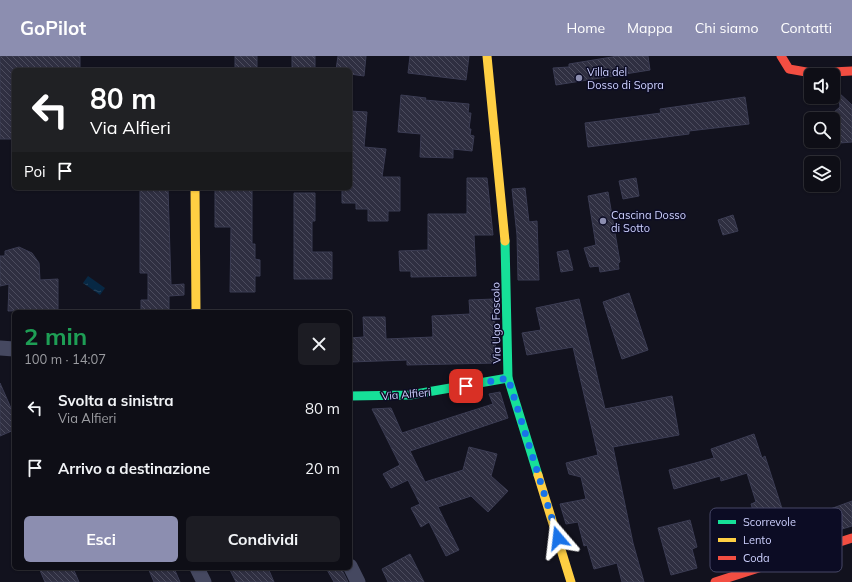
<!DOCTYPE html>
<html lang="it">
<meta charset="utf-8">
<style>
:root{--surface:#0e0e16;--page:#1c1c23;--text:#f1f3f6;--muted:#9b9ca1;--line:#2e2e35;--accent:#8c8eb0}
body{margin:0;font-family:Mulish,sans-serif;background:var(--page);color:var(--text);height:100vh;display:flex;flex-direction:column;font-size:15px;white-space:nowrap}
*{box-sizing:border-box;margin:0}
p{font-size:13px;color:var(--muted)}
.icon{flex:none;width:22px;height:22px;fill:none;stroke:currentColor;stroke-width:2;stroke-linecap:round;stroke-linejoin:round}
.map{position:relative;flex:1;overflow:hidden}
.side{position:absolute;left:12px;top:254px;width:340px;height:260px;display:flex;flex-direction:column;background:var(--surface);border-radius:6px;box-shadow:0 1px 3px #0004,0 0 0 1px var(--line)}
.side>*{flex:none}
.hud{position:absolute;left:12px;top:12px;width:340px;height:122px;border-radius:6px;box-shadow:0 1px 3px #0004,0 0 0 1px var(--line);background:#202124;color:#fff;overflow:hidden}
.fabs{position:absolute;left:804px;top:12px;display:grid;gap:8px}
.fabs a{display:grid;place-items:center;width:36px;height:36px;border-radius:6px;background:var(--surface);box-shadow:0 1px 3px #0004,0 0 0 1px var(--line);font-size:20px}
.pin{position:absolute;display:grid;place-items:center;width:34px;height:34px;color:#fff;margin:-17px;border-radius:8px;box-shadow:0 2px 6px #0006}
.me{position:absolute;width:44px;margin:-22px;rotate:343deg;stroke-linejoin:round;filter:drop-shadow(0 0 3px #0008)}
.turn{display:flex;align-items:center;gap:14px;height:84px;padding:0 12px;font-size:18px}
.turn .icon{width:52px;height:52px;stroke-width:2.5}
.turn b{display:block;font-size:28px;line-height:34px}
.then{display:flex;align-items:center;height:38px;padding:0 12px;background:#0003;gap:8px;font-size:15px}
.round{display:grid;place-items:center;flex:none;width:42px;height:42px;border-radius:6px;background:var(--page)}
.overview{display:flex;align-items:center;justify-content:space-between;height:68px;padding:0 12px}
h1{font-size:24px;font-weight:700;line-height:30px;color:#1e9e55}
.action{display:flex;gap:8px;margin-top:auto;padding:8px 12px}
.action a{flex:1;height:46px;border-radius:6px;background:var(--accent);color:#fff;font-size:16px;font-weight:700;line-height:46px;text-align:center}
.action a+a{background:var(--page);color:var(--text)}
ul{padding:0;list-style:none}
li{display:flex;align-items:center;gap:12px;height:60px;padding:0 12px}
li div{flex:1}
li b{display:block;font-size:15px}
li em{font-style:normal}
header{display:flex;align-items:center;gap:24px;box-sizing:border-box;height:56px;padding:0 20px;background:var(--accent);color:#fff}
header strong{font-size:19px}
nav{display:flex;gap:22px;margin-inline-start:auto;font-size:14px}
.map>svg:first-child{display:block}
</style>
<header>
<strong>GoPilot</strong>
<nav><a>Home</a><a>Mappa</a><a>Chi siamo</a><a>Contatti</a></nav>
</header>
<div class="map">
<svg width="852" height="526" viewBox="0 0 852 526">
<defs>
<pattern id="water-ripples" width="26" height="14" patternUnits="userSpaceOnUse"><rect width="26" height="14" fill="#072844"/><path d="M2 4q2-2 4 0t4 0M15 11q2-2 4 0t4 0" fill="none" stroke="#2a4660"/></pattern>
<pattern id="building-back-hatch" width="6" height="6" patternUnits="userSpaceOnUse"><rect width="6" height="6" fill="#2f2f41"/><path d="M-1 5l2 2M0 0l6 6M5-1l2 2" fill="none" stroke="#4c4c5e"/></pattern>
</defs>
<rect width="100%" height="100%" fill="#12121e"/>
<polygon fill="url(#water-ripples)" points="88,220 105,232 100,239 83,227"/>
<g fill="url(#building-back-hatch)" stroke="#3b3c53">
<polygon points="0,0 80,0 80,14 14,14 14,83 0,83"/>
<rect x="235" y="0" width="22" height="14"/>
<rect x="292" y="0" width="23" height="14"/>
<polygon points="338,0 366,0 364,20 350,18 350,14 336,14"/>
<polygon points="410,0 469,0 466,24 408,17"/>
<polygon points="618,0 648,0 650,14 556,29 553,12 569,11 569,8"/>
<polygon points="838,36 852,49 852,86 840,87 840,72 833,73 833,57 840,51"/>
<polygon points="401,39 426,42 425,44 469,48 468,57 471,57 469,73 471,73 470,79 474,80 472,95 453,93 453,102 420,101 421,78 398,76"/>
<polygon points="745,41 749,68 689,75 689,78 588,91 585,67 661,57 660,53"/>
<polygon points="350,55 367,56 364,91 386,93 382,121 400,121 400,155 388,155 388,165 368,165 368,153 356,153 356,147 342,147 342,132 350,132"/>
<polygon points="467,122 487,122 493,179 474,179 476,220 411,221 411,215 400,215 399,195 428,194 428,158 467,158"/>
<polygon points="636,122 639,140 623,143 619,125"/>
<polygon points="140,132 168,132 171,229 184,228 184,239 169,240 169,256 141,256 141,244 148,244 148,217 140,217"/>
<polygon points="215,132 252,132 252,188 255,188 255,203 260,204 260,220 255,220 255,236 230,236 231,171 215,171"/>
<polygon points="525,132 529,166 537,165 539,224 518,224 517,179 512,133"/>
<polygon points="608,136 620,206 618,207 619,213 600,216 599,210 590,211 584,192 596,189 588,140"/>
<polygon points="294,137 315,137 315,165 312,165 312,196 332,196 332,223 294,223"/>
<polygon points="733,159 738,175 723,179 718,164"/>
<polygon points="19,191 32,197 39,207 40,224 58,223 58,253 8,255 9,228 0,230 0,200 5,200 5,195"/>
<polygon points="568,194 573,214 561,216 557,196"/>
<polygon points="629,237 648,294 622,303 603,246"/>
<polygon points="494,243 496,307 407,309 407,304 350,306 350,282 364,281 363,261 385,261 386,283 433,281 432,260 470,258 469,244"/>
<polygon points="579,243 605,353 672,340 679,379 613,391 633,487 644,526 622,526 617,507 594,513 587,489 584,490 578,466 566,468 560,448 586,443 581,421 569,418 566,407 598,399 573,291 527,299 522,277 541,274 536,252"/>
<polygon points="0,327 14,359 14,374 0,380"/>
<polygon points="500,336 508,362 410,395 425,426 463,414 469,391 497,398 491,420 508,435 488,456 471,440 438,451 459,494 446,500 429,466 421,471 411,452 420,448 408,424 391,432 383,418 400,409 372,353 391,352 402,377 493,348 489,338"/>
<polygon points="754,378 762,402 765,400 787,468 784,468 787,478 769,484 765,472 759,474 751,448 756,446 747,417 721,425 720,420 674,433 669,414 714,402 711,393"/>
<polygon points="852,445 852,470 822,479 814,459"/>
<polygon points="690,464 697,491 692,493 697,512 671,519 658,472"/>
<polygon points="410,498 424,526 388,526 382,513"/>
<polygon points="39,512 73,512 79,526 45,526"/>
<polygon points="148,512 174,512 180,526 154,526"/>
<polygon points="229,512 268,512 274,526 236,526"/>
<polygon points="326,512 341,512 348,526 334,526"/>
</g>
<g fill="none" stroke-linecap="round" stroke-linejoin="round">
<g stroke="#454860" stroke-width="15">
<polyline points="0,292 14,293"/>
<polyline points="350,510 358,526"/>
<polyline points="197,512 204,526"/>
</g>
<g stroke="#16e098" stroke-width="9">
<polyline points="505,185 508,322 538,419"/>
<polyline points="350,340 410,339 508,322"/>
</g>
<g stroke="#ffcf43" stroke-width="9">
<polyline points="487,0 505,185"/>
<polyline points="195,132 196,256"/>
<polyline points="538,419 571,526"/>
</g>
<g stroke="#f24e42" stroke-width="9">
<polyline points="781,0 789,13 812,17 852,15"/>
<polyline points="715,526 852,482"/>
</g>
</g>
<g fill="none" stroke-linecap="round" stroke-linejoin="round">
<polyline stroke="#1a73e8" stroke-width="7" stroke-dasharray="0 12.6" points="466,330 508,322 558,482"/>
</g>
<g fill="#8c8eb0" stroke="#0c0c24" stroke-width="1.5">
<circle cx="579" cy="22" r="4"/>
<circle cx="603" cy="165" r="4"/>
</g>
<g text-anchor="middle" stroke-width="3" stroke-linejoin="round" paint-order="stroke">
<g font-size="11" fill="#ced1ff" stroke="#0c0c24" text-anchor="start">
<text x="587" y="20">Villa del<tspan x="587" dy="13">Dosso di Sopra</tspan></text>
<text x="611" y="163">Cascina Dosso<tspan x="611" dy="13">di Sotto</tspan></text>
</g>
<g font-size="11" fill="#ced1ff" stroke="#0c0c24">
<text transform="translate(496 267) rotate(-91)" y="4">Via Ugo Foscolo</text>
<text transform="translate(406 338) rotate(-5)" y="4">Via Alfieri</text>
</g>
</g>
<rect x="710" y="452" width="132" height="64" rx="6" fill="#0c0c24" stroke="#464766" stroke-width="1"/>
<rect x="718" y="464" width="18" height="4" fill="#16e098"/>
<rect x="718" y="482" width="18" height="4" fill="#ffcf43"/>
<rect x="718" y="500" width="18" height="4" fill="#f24e42"/>
<g font-size="11" fill="#ced1ff">
<text x="743" y="470">Scorrevole</text>
<text x="743" y="488">Lento</text>
<text x="743" y="506">Coda</text>
</g>
</svg>
<div class="fabs">
<a><svg class="icon" aria-label="sound" viewBox="0 0 24 24"><path d="M4 9h4l5-4v14l-5-4H4zM17 9q2 3 0 6"/></svg></a>
<a><svg class="icon" aria-label="search" viewBox="0 0 24 24"><circle cx="10" cy="10" r="6"/><path d="M15 15l6 6"/></svg></a>
<a><svg class="icon" aria-label="layers" viewBox="0 0 24 24"><path d="M12 4l9 5-9 5-9-5zM3 14l9 5 9-5"/></svg></a>
</div>
<div class="pin" style="left:466px;top:330px;background:#d93025"><svg class="icon" aria-label="arrive" viewBox="0 0 24 24"><path d="M6 21V4h12l-3 4 3 4H6"/></svg></div>
<svg class="me" style="left:558px;top:482px" viewBox="-20 -20 40 40"><path d="M0-17L14 15 0 8-14 15z" fill="#1a73e8" stroke="#fff" stroke-width="4"/></svg>
<div class="hud">
<div class="turn"><svg class="icon" aria-label="left" viewBox="0 0 24 24"><path d="M17 20v-9H6M10 6l-5 5 5 5"/></svg><div><b>80 m</b>Via Alfieri</div></div>
<div class="then">Poi<svg class="icon" aria-label="arrive" viewBox="0 0 24 24"><path d="M6 21V4h12l-3 4 3 4H6"/></svg></div>
</div>
<section class="side">
<div class="overview"><div><h1>2 min</h1><p>100 m · 14:07</p></div><a class="round"><svg class="icon" aria-label="close" viewBox="0 0 24 24"><path d="M6 6l12 12M18 6L6 18"/></svg></a></div>
<ul>
<li><svg class="icon" aria-label="left" viewBox="0 0 24 24"><path d="M17 20v-9H6M10 6l-5 5 5 5"/></svg><div><b>Svolta a sinistra</b><p>Via Alfieri</p></div><em>80 m</em></li>
<li><svg class="icon" aria-label="arrive" viewBox="0 0 24 24"><path d="M6 21V4h12l-3 4 3 4H6"/></svg><div><b>Arrivo a destinazione</b></div><em>20 m</em></li>
</ul>
<div class="action"><a>Esci</a><a>Condividi</a></div>
</section>
</div>
